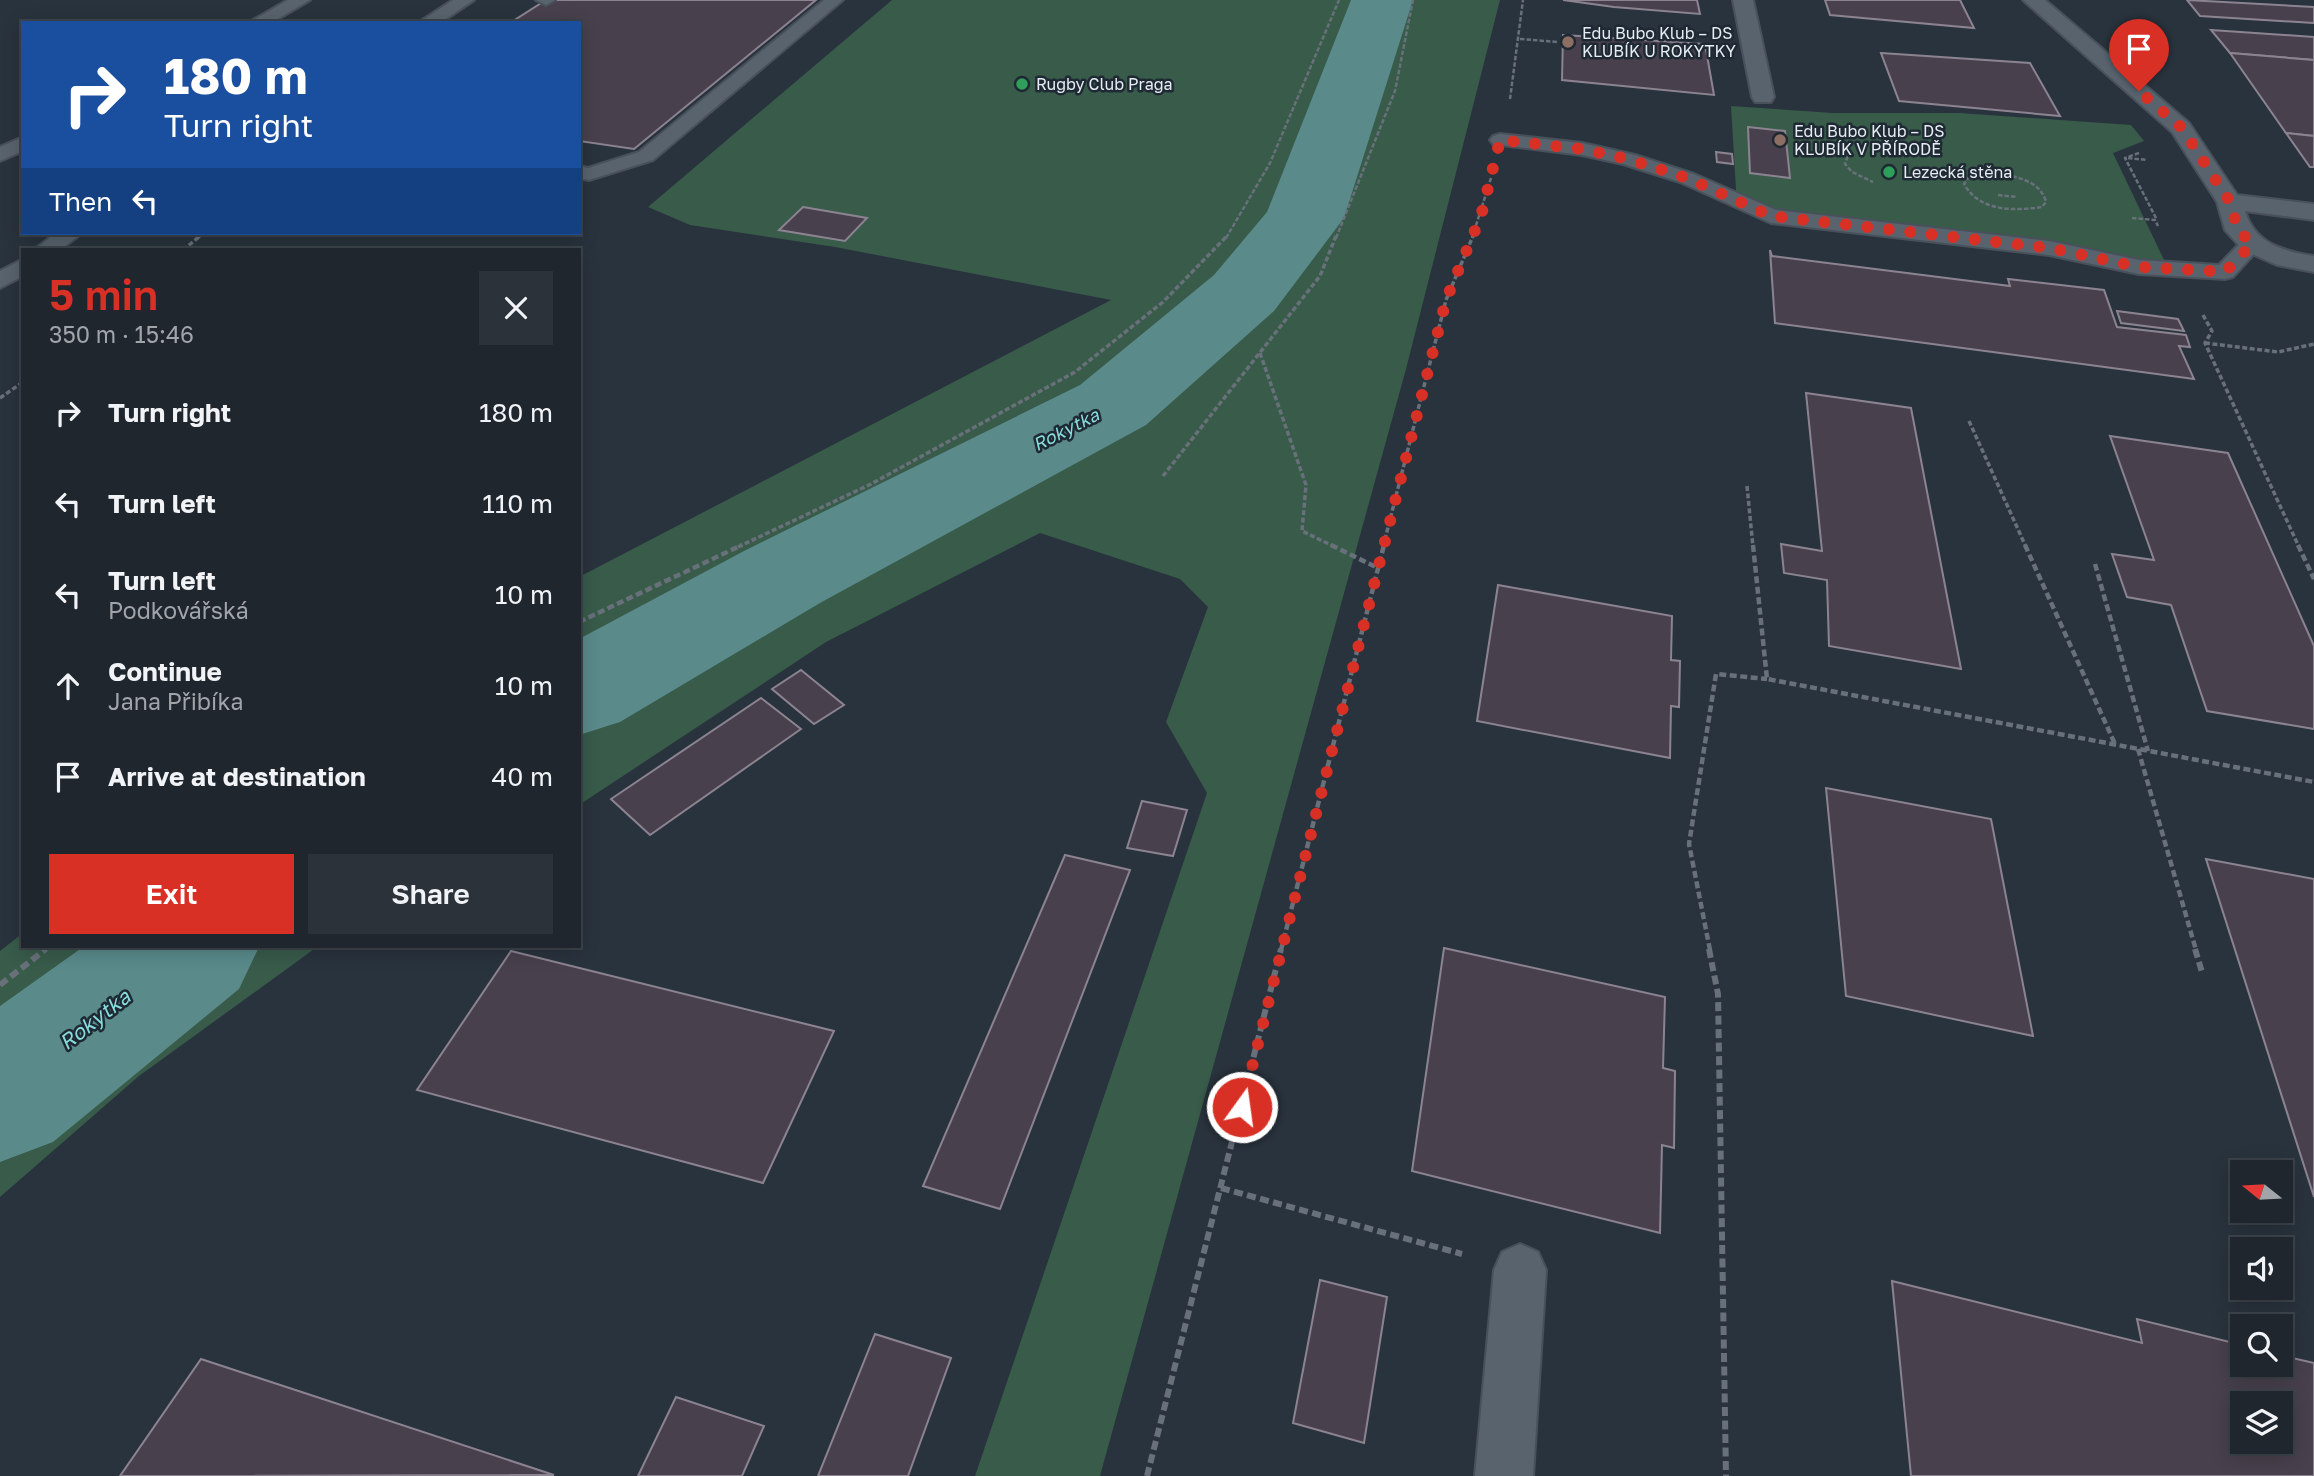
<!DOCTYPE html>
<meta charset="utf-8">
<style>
:root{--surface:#1f262e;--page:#2c323a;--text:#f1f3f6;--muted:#a1a5aa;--line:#3c434a;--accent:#d93025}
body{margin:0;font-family:"Golos Text",sans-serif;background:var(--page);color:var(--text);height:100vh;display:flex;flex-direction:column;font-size:26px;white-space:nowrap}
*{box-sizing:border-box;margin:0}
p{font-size:23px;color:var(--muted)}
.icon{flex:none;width:38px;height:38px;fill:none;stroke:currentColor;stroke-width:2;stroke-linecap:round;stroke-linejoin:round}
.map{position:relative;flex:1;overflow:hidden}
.panel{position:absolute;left:21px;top:248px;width:560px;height:700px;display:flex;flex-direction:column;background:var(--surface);border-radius:0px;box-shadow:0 4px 18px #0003,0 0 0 2px var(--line)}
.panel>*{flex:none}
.guide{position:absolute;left:21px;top:21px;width:560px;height:214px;border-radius:0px;box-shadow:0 4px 18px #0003,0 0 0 2px var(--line);background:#1a4fa0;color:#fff;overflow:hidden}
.needle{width:46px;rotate:288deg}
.fabs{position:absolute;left:2230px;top:1160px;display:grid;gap:14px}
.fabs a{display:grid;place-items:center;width:63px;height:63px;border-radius:0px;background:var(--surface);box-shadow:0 4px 18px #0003,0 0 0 2px var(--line);font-size:35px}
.pin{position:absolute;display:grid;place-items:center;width:60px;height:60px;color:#fff;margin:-72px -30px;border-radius:50% 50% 50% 0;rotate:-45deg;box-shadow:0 0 7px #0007}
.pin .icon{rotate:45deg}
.me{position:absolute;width:77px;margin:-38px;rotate:14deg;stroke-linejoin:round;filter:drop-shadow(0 0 5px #0008)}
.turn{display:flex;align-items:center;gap:24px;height:147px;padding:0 28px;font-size:32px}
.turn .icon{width:91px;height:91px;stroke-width:2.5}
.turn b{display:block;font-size:49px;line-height:60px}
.then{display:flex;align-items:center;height:66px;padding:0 28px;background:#0003;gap:14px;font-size:26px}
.round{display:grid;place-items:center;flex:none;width:74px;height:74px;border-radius:0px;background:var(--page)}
.headline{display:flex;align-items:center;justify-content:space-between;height:119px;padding:0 28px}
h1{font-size:42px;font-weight:600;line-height:52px;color:var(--accent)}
.button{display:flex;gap:14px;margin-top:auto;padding:14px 28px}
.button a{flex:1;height:80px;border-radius:0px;background:var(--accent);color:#fff;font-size:28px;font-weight:600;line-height:80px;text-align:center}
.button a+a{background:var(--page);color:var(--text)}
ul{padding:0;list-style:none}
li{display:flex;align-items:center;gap:21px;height:91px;padding:0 28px}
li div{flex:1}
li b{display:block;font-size:26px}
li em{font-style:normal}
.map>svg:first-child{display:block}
</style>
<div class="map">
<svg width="2314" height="1476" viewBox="0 0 2314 1476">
<rect width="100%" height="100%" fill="#29333d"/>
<g fill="#385b4a">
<polygon points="892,0 1500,0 1406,369 1100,1476 975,1476 1207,793 1166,722 1208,607 1180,579 1040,533 826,642 579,805 579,577 1111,300 835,247 690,225 648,207"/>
<polygon points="1731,106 1833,113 1959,113 2131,125 2144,141 2113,153 2165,262 2128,260 1737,206"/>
<polygon points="23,933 23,947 317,947 139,1076 0,1197 0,951"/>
</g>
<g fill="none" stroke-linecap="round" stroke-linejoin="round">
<g fill="#5a8a8a" fill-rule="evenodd">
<polygon points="1351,0 1413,0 1344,218 1274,311 1146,425 820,603 620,722 579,735 579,639 744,551 1080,385 1214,275 1267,212"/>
<polygon points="83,947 259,947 239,989 53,1142 0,1162 0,1006"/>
</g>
</g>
<g fill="#48414d" stroke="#8c8391" stroke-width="2" fill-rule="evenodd">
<polygon points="546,0 816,0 634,149 579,141 579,23 510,23"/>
<polygon points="1563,0 1697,0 1700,14 1614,7"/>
<polygon points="1825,0 1960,0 1974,28 1830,15"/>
<polygon points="2187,0 2314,7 2314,23 2200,16"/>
<polygon points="2211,30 2314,37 2314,60 2230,53"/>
<polygon points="1563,35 1705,44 1714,95 1562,80"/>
<polygon points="1881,53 2030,63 2060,116 1899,101"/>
<polygon points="2230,53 2314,60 2314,136 2286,133"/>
<polygon points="1748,127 1785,131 1790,178 1750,173"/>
<polygon points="2286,133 2314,136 2314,167 2310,167"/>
<polygon points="1716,152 1732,154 1733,164 1717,162"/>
<polygon points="803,207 867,218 845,241 779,230"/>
<polygon points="1770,250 1772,256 2010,286 2008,279 2104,290 2117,327 2186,335 2190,347 2179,346 2194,379 1775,323"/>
<polygon points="2117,311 2178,319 2184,331 2121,323"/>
<polygon points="1806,393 1911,408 1961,669 1829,646 1827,580 1784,573 1781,544 1822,551"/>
<polygon points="2110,436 2228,453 2314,646 2314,729 2207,711 2171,605 2127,597 2112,554 2154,560"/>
<polygon points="1498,585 1672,616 1671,660 1680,661 1679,707 1671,706 1670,758 1477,721"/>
<polygon points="801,670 844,705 814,724 772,689"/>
<polygon points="761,698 801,729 650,835 611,799"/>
<polygon points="1826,788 1991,819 2033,1036 1846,996"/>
<polygon points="1142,801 1187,810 1173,856 1127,848"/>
<polygon points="1065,855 1130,870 1000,1209 923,1186"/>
<polygon points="2206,859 2314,879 2314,1197"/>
<polygon points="1444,948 1665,997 1663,1068 1675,1071 1674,1148 1662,1145 1660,1233 1412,1171"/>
<polygon points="511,951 834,1031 763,1183 417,1090"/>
<polygon points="1320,1280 1387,1297 1364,1443 1293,1423"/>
<path d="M1892,1281L2142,1343L2137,1319L2242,1345V1365H2280V1355L2314,1363V1476H1911ZM2242,1404H2280V1442H2242Z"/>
<polygon points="875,1334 951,1358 908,1476 818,1476"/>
<polygon points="201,1359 554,1475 120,1476"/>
<polygon points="676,1397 764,1426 742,1476 638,1476"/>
</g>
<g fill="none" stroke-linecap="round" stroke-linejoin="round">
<defs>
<g id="lane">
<polygon points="288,0 310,0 271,23 248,23"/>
<polygon points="453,0 474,0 440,23 418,23"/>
<polygon points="536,0 555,0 546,5"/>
<polygon points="824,0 843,0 653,160 589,180 579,178 579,166 588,168 639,152"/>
<polygon points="1500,134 1582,143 1635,155 1694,174 1776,210 2049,241 2139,260 2219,265 2244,239 2260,239 2263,244 2233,277 2225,279 2139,274 2049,255 1771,223 1680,182 1623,164 1582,155 1493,144 1490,140 1493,136"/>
<polygon points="23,137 23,151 0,161 0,147"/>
<polygon points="56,233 82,233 60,250 34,250"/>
<polygon points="23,259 23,276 0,288 0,271"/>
</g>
<g id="street">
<polygon points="1733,0 1753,0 1774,97 1771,102 1755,102 1752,97"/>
<path d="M2023,0H2045L2189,123L2237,195L2314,204V220L2245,211C2255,244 2283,251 2314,256V272L2277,265L2243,250L2225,230L2217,202L2172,132Z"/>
<polygon points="1520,1244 1538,1252 1546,1270 1533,1476 1475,1476 1494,1270 1502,1252"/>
</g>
</defs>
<use href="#lane" stroke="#48515a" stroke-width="4"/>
<use href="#street" stroke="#48515a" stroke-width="4"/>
<g stroke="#68717a" stroke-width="2.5" stroke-dasharray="4.5 2" stroke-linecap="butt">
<polyline points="1520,39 1558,42"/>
<polyline points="1510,99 1523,0"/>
<polyline points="1850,150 1845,164 1852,172 1873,182"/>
<polyline points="2139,153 2125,158 2157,220"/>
<polyline points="2128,158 2147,160"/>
<path d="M1993,173C2013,176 2040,179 2046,202L2042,207C2014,211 1980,212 1964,184L1968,178Z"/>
<polyline points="1998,195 2017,197"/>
<polyline points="2132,218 2155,220 2158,226"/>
<polyline points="198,238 204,233"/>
<polyline points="1226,238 1270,163 1339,0"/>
<polyline points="1336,238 1395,91 1413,0"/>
<polyline points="1472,238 1491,178"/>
</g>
<g stroke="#68717a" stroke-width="3.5" stroke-dasharray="5 2.5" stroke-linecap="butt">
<polyline points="183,250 200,236"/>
<polyline points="2203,315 2212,331 2205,343 2299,547"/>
<polyline points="2205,343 2278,352 2314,344"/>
<polyline points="1260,353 1306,485 1302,531 1335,547"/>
<polyline points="0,398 23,382"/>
<polyline points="1969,421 2026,547"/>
<polyline points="1163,476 1320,276 1336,236"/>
<polyline points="1747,486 1753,547"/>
<polyline points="738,547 871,484 1075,372 1163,302 1227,236"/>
<polyline points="1383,547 1446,300 1473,236"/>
</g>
<g stroke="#68717a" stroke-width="4.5" stroke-dasharray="7 3.5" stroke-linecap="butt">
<polyline points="1331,545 1380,569"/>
<polyline points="1753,545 1767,679 2314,782"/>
<polyline points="2025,545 2115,744"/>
<polyline points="2298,545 2314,579"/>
<polyline points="2095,564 2148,751"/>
<polyline points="579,622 742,545"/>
<polyline points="2138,749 2196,950"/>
<polyline points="44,950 48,947"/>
<polyline points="1281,950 1384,545"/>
<polyline points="1710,950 1689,844 1716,674 1767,679"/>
</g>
<g stroke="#68717a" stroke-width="6" stroke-dasharray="9 4.5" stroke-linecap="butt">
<polyline points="1709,949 1718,994 1726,1476"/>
<polyline points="2195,949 2202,972"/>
<polyline points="0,985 46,949"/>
<polyline points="1221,1188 1462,1254"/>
<polyline points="1147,1476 1281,949"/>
</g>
<use href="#lane" fill="#58636e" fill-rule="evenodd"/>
<use href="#street" fill="#58636e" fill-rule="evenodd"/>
</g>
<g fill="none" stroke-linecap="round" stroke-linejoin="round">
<polyline stroke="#d93025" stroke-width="12" stroke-dasharray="0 21.6" points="1242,1107 1446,300 1481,216 1500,140 1582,149 1628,159 1687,178 1771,216 2049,248 2139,267 2225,272 2252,244 2238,230 2230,202 2182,128 2139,91"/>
</g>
<g fill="#8d6e63" stroke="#1f2933" stroke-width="2.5">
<circle cx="1568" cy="42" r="7"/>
<circle cx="1780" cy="140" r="7"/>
</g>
<g fill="#2e9e5b" stroke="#1f2933" stroke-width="2.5">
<circle cx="1022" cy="84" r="7"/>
<circle cx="1889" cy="172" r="7"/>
</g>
<g text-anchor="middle" stroke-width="5" stroke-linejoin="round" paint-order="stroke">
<g font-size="16" fill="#e5ecf2" stroke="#1f2933" text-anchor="start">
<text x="1582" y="39">Edu Bubo Klub – DS<tspan x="1582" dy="18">KLUBÍK U ROKYTKY</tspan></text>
<text x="1036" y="90">Rugby Club Praga</text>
<text x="1794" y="137">Edu Bubo Klub – DS<tspan x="1794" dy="18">KLUBÍK V PŘÍRODĚ</tspan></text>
<text x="1903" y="178">Lezecká stěna</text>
</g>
<g font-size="18" font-style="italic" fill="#88dcdd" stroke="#1f2933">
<text transform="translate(1066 430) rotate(-27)" y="6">Rokytka</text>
</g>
<g font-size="21" font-style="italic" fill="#88dcdd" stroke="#1f2933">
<text transform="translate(95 1020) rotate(-38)" y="7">Rokytka</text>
</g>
</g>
</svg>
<div class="fabs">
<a><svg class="needle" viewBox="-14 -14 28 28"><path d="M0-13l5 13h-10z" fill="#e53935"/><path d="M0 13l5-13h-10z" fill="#a1a5aa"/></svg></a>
<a><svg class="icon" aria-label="sound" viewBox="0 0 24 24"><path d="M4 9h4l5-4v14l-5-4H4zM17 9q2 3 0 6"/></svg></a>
<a><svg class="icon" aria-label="search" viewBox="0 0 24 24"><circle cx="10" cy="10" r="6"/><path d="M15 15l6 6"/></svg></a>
<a><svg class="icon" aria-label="layers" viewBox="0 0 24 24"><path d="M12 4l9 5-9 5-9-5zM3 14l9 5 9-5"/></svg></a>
</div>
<div class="pin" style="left:2139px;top:91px;background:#d93025"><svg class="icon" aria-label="arrive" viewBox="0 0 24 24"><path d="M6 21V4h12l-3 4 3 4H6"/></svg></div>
<svg class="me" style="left:1242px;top:1107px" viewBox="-20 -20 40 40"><circle r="17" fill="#d93025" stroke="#fff" stroke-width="3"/><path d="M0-11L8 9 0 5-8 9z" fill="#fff"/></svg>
<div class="guide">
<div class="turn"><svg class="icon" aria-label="right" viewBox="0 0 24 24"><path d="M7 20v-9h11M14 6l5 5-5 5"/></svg><div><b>180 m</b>Turn right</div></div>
<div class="then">Then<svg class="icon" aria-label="left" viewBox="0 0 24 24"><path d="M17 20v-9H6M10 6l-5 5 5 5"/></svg></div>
</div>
<section class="panel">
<div class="headline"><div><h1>5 min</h1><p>350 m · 15:46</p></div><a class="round"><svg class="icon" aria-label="close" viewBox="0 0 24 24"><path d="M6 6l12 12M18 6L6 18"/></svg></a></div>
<ul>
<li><svg class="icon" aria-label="right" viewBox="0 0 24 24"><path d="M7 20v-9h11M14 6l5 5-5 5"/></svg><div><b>Turn right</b></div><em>180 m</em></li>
<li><svg class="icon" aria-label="left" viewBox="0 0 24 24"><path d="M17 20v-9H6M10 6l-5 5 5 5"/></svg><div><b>Turn left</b></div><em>110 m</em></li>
<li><svg class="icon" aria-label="left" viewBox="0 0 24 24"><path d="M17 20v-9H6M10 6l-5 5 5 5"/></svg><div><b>Turn left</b><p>Podkovářská</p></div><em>10 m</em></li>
<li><svg class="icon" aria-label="ahead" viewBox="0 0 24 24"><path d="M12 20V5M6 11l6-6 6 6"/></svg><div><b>Continue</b><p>Jana Přibíka</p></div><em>10 m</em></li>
<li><svg class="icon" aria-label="arrive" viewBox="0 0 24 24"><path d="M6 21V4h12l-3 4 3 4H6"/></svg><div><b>Arrive at destination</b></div><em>40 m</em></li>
</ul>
<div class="button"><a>Exit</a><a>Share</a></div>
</section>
</div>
